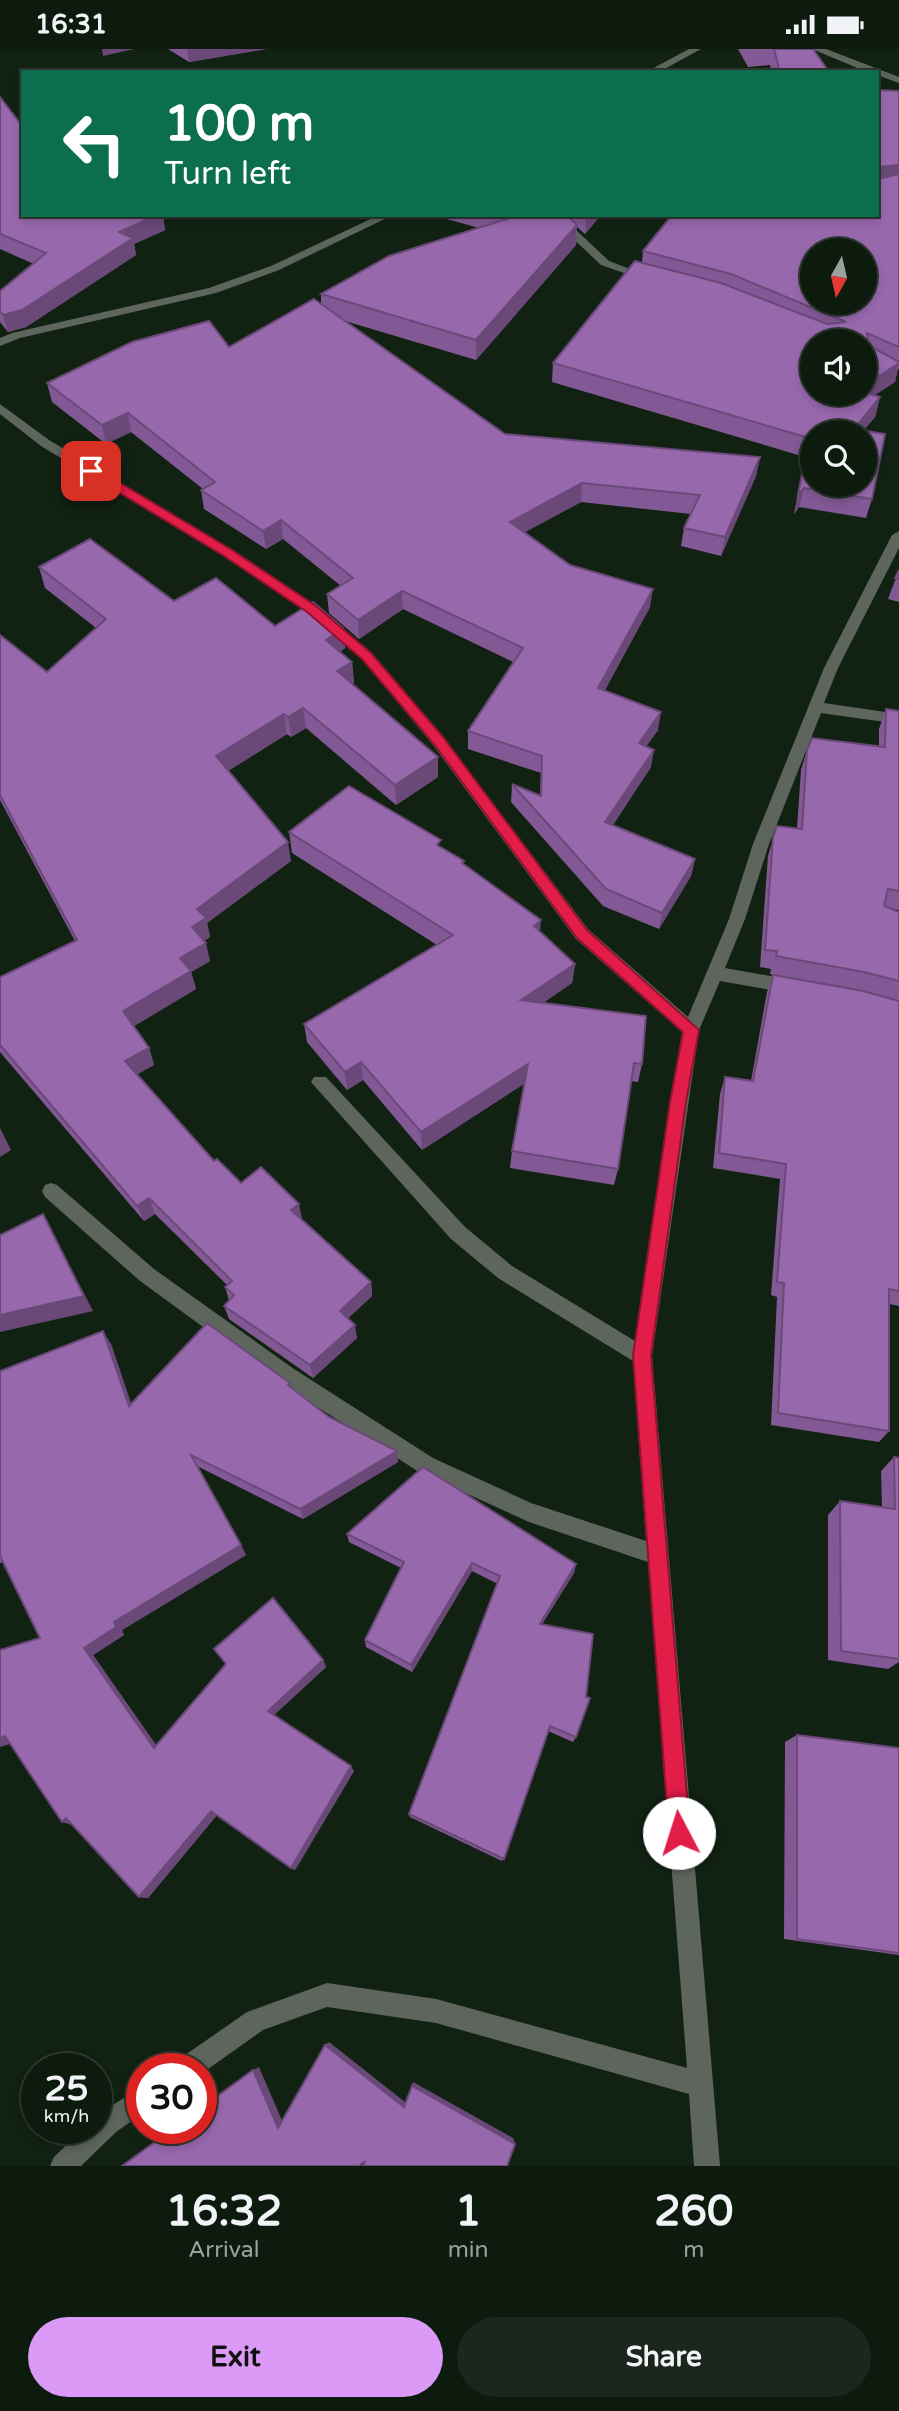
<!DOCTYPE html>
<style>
:root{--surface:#0d1a0e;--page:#1b271c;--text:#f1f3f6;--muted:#9aa19e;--line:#2d382e;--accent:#da9af6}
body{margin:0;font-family:"Varela Round",sans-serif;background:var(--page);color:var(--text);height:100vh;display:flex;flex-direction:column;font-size:26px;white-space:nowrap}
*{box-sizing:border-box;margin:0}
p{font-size:23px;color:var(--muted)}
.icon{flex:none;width:38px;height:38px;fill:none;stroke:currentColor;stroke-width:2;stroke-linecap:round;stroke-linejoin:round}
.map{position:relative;height:2117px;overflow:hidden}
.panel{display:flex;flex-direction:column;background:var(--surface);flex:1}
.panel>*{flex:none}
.top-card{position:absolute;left:21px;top:21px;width:858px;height:147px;border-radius:0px;box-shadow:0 4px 10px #0003,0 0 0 2px var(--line);background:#0b6e4f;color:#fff;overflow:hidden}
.needle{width:46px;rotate:188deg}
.buttons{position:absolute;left:800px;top:189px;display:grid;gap:14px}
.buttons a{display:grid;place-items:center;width:77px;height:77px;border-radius:50%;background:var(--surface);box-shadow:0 4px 10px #0003,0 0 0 2px var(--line);font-size:35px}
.speed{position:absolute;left:21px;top:2004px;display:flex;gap:14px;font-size:35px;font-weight:700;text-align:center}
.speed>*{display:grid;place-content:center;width:91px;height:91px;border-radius:50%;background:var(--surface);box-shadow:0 4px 10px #0003,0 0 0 2px var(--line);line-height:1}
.speed small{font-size:18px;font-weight:400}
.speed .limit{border:10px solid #d22;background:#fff;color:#111}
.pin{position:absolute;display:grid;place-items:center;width:60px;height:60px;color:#fff;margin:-30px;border-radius:14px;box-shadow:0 4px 10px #0006}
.me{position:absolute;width:77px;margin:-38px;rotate:355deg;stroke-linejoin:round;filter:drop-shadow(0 0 5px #0008)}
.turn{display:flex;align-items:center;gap:24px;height:147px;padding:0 28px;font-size:32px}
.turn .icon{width:91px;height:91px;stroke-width:2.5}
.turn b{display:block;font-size:49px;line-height:60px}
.eta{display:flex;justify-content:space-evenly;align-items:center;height:119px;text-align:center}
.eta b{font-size:42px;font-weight:800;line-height:49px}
.primary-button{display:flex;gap:14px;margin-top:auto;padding:14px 28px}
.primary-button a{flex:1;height:80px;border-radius:42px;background:var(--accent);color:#111;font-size:28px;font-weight:800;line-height:80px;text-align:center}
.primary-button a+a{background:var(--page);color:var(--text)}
.status{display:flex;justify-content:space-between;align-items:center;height:49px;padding:0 35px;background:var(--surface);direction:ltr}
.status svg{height:19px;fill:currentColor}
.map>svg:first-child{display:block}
</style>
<div class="status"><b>16:31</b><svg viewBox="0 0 49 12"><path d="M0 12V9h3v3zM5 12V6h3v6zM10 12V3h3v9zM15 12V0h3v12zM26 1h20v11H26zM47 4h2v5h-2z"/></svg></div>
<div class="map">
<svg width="899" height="2117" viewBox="0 0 899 2117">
<rect width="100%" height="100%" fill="#112213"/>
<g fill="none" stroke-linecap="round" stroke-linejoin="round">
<g fill="#5d655d" fill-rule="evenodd">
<polygon points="689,0 701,0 659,23 646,23"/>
<polygon points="812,0 826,0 899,28 899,34 877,26 877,23 867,23"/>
<polygon points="379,166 393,166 279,221 216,244 20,289 0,297 0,289 12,284 209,239 271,217"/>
<polygon points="548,166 560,166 609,212 653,229 647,232 601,216"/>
<polygon points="0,355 49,391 233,501 317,557 372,604 443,688 588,880 688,968 729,870 753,795 824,619 892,486 899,482 899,499 838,619 824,654 899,665 899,675 821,664 769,795 745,870 725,919 793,931 801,938 793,945 720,932 699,981 652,1307 720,2117 694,2117 689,2045 436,1974 327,1958 263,1981 201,2025 201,2020 175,2020 178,2011 247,1963 327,1934 436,1950 687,2019 648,1513 529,1473 419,1423 280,1334 140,1232 45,1148 42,1142 45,1136 51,1134 57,1136 154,1220 294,1320 433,1409 531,1454 646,1492 633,1312 498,1229 451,1190 311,1033 314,1028 326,1028 465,1178 512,1217 635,1292 682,983 576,890 433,696 362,610 307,563 223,507 41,397 0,365"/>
<polygon points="142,2038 142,2065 116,2083 81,2117 50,2117 54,2108 84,2079 96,2079 98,2065"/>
</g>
</g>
<g fill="#835995">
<polygon points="168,0 266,0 189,13"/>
<polygon points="738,0 813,0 827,23 771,23 770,16 748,18"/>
<polygon points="899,42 899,320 898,320 895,333 874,346 880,348 875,368 863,382 872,450 866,469 799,458 794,465 805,408 552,333 553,314 642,214 643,202 877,166"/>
<polygon points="0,48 23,166 163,166 165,181 134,195 136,206 26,278 8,283 0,273 0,242 34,215 0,200"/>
<polygon points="443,166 601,166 585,185 577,178 576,196 476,311 345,272 505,385 760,408 756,427 721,507 681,497 684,479 691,465 581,453 524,483 570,516 650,558 605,641 658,681 646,697 651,718 613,776 695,810 691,827 659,880 603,857 511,753 512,735 540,747 541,724 468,700 468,682 513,613 403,560 359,590 329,564 327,545 341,537 283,490 266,500 204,460 201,441 203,440 131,383 106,395 52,353 47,334 229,298 321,255 321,245 479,179 443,169"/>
<polygon points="39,518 275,577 343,579 345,599 340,603 352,613 354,634 352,635 438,728 396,756 306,679 291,688 287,685 228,722 291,812 207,874 210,888 204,892 210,912 191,923 196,940 134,977 149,999 154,1016 137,1025 214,1112 241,1134 302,1170 371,1233 372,1247 348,1269 357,1289 313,1329 229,1270 224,1257 229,1251 225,1238 227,1236 155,1165 144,1172 0,1003 0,928 75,892 0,751 0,586 47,623 96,579 45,539"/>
<polygon points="899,521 899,553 888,550"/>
<polygon points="886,660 899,662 899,861 892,860 899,863 899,1257 889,1255 889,1382 879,1393 771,1376 777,1248 771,1246 780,1130 713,1119 720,1045 725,1028 751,1032 767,943 773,926 857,940 770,925 771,920 760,918 768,807 777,777 797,779 801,721 807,701 879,698 879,680"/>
<polygon points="289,783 441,798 464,816 540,882 575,915 572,934 543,954 642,1015 638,1033 631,1032 618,1120 614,1136 510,1119 512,1102 525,1034 422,1101 363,1031 347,1041 307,993 304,975 437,896 292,804"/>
<polygon points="111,1295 131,1355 292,1339 329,1368 398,1413 303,1470 197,1417 246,1506 122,1581 124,1586 93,1606 156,1696 323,1611 326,1618 274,1666 354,1722 295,1821 217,1766 148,1849 139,1848 73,1776 72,1776 10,1695 40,1589 3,1513 0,1514 0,1322"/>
<polygon points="894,1408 899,1613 888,1620 828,1611 828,1466 840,1452 882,1458 881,1422"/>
<polygon points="347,1485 576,1515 574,1524 542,1575 576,1688 573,1693 548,1682 502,1812 410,1768 409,1765 498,1535 472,1522 412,1623 366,1598 365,1591 401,1519 349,1493"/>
<polygon points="797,1686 899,1699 899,1906 784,1890 785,1693"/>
</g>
<g fill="#6a4979">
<polygon points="102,0 134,0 103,7"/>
<polygon points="187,0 266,0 189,13"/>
<polygon points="899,116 899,134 877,137 880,118"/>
<polygon points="157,166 163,166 165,181 134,195 136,206 26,278 8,283 3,266 119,183"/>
<polygon points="586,166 601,166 585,185"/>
<polygon points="577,176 576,196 476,311 476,291"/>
<polygon points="899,314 895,333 854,360 864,345 864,337"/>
<polygon points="880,348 875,368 862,383 854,380"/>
<polygon points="128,364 131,383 106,395 102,376"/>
<polygon points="760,408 756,427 721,507 725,488"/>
<polygon points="582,434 581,453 509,492 510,473"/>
<polygon points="804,439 799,458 794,465 798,446"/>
<polygon points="281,471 283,490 266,500 263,482"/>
<polygon points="653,540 650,558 596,657 598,639"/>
<polygon points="402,542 403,560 359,590 358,571"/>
<polygon points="343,579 345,599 327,611 326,591"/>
<polygon points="352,613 354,634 339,642 337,622"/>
<polygon points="303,659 306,679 291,688 288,668"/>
<polygon points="661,663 658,681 636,712 639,694"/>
<polygon points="284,665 287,685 220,727 216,707"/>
<polygon points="654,701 651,718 603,790 605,773"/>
<polygon points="438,708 438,728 396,756 395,736"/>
<polygon points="288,793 291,812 207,874 210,888 196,896 192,878 197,860"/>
<polygon points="695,810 691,827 659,880 662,864"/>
<polygon points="541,871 539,891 534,877"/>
<polygon points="206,894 210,912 191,923 196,940 129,980 123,962 180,909"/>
<polygon points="575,915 572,934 519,970 521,951"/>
<polygon points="149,999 154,1016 131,1029 125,1012"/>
<polygon points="361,1013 363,1031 347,1041 345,1023"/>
<polygon points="528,1015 527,1033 422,1101 421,1083"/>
<polygon points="0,1079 11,1101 0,1108"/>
<polygon points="149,1149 155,1165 144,1172 137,1157"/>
<polygon points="299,1155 302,1170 291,1161"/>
<polygon points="43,1165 93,1262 0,1283 0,1266"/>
<polygon points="371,1233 372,1247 342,1275 340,1262"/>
<polygon points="355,1276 357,1289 313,1329 310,1316"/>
<polygon points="103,1282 111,1295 136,1369 129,1357"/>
<polygon points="397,1402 398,1413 303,1470 300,1460"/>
<polygon points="241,1496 246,1506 122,1581 124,1586 93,1606 161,1704 154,1699 84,1599 114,1573"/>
<polygon points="472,1514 472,1522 412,1623 411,1616"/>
<polygon points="576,1515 574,1524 538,1582 540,1575"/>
<polygon points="323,1611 326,1618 273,1667 268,1662"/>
<polygon points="5,1687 17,1693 0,1698 0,1689"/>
<polygon points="351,1717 354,1722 295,1821 291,1819"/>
<polygon points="211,1762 217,1766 148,1849 139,1848"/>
<polygon points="66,1769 76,1772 72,1776 62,1773"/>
<polygon points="329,1993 405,2053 404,2058 325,1996"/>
<polygon points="259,2018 283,2074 278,2079 253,2021"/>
<polygon points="413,2033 513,2089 515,2095 412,2037"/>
</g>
<g fill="#9868ad" stroke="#6a4979" stroke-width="2" fill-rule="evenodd">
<polygon points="774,0 813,0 827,20 827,23 780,23"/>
<path d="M877,41L899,42V116L880,118L882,129L899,125V298L867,284L868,296L899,313V314L864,337V292H812V345H864V343L880,348L854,380L885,385L872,450L804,439L798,446L809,389L553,314L635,212L721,234L827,275L846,273L731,225L643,202L672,166H877ZM812,201H864V254H812ZM812,383H864V436H812Z"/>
<polygon points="0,48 23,78 23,166 157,166 119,183 133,189 22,261 3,266 0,262 0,242 46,204 0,185"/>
<polygon points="505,166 567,166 577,176 476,291 321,245 389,207 513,168"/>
<polygon points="314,250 505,385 760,408 725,488 684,479 700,446 582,434 510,473 570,516 653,540 598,639 661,663 639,694 654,701 605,773 695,810 662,864 606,840 512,735 541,747 542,707 468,682 523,599 402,542 358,571 327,545 353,529 281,471 263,482 201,441 215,433 128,364 102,376 47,334 132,293 209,272 229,298"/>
<polygon points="90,490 174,552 216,529 275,577 313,553 343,579 326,591 352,613 337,622 438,708 395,736 303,659 288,668 284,665 216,707 288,793 197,860 206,869 192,878 206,894 180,909 191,922 123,962 149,999 125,1012 214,1112 217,1110 241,1134 261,1118 299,1155 291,1161 371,1233 340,1262 355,1276 310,1316 224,1257 234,1246 225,1238 232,1232 149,1149 137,1157 0,996 0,928 77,891 0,746 0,586 47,623 106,570 39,518"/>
<polygon points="899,521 899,530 895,529"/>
<polygon points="886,660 899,662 899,842 888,840 884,857 899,863 899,932 864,923 776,907 777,902 765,901 773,788 777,777 802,780 807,701 812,689 885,698"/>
<polygon points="349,737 441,791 437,796 464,812 462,814 541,871 534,877 575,915 521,951 646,967 642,1015 634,1014 618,1120 512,1102 528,1015 421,1083 361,1013 345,1023 304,975 453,886 289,783"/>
<polygon points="773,926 863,942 899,952 899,1242 889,1240 889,1382 778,1364 784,1234 777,1233 786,1115 719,1104 725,1028 753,1032"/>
<polygon points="43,1165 84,1247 0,1266 0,1186"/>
<polygon points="207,1274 290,1334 288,1336 329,1368 397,1402 300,1460 191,1406 241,1496 114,1573 116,1578 84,1599 154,1699 226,1615 214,1600 273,1549 323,1611 268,1662 351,1717 291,1819 211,1762 139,1848 66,1769 62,1773 5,1687 0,1689 0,1601 40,1589 0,1507 0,1322 103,1282 129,1357"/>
<polygon points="894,1408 899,1409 899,1610 841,1602 840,1452 895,1460"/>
<polygon points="423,1418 576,1515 540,1575 593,1585 586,1648 590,1649 576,1688 550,1677 504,1810 409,1765 500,1527 472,1514 411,1616 365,1591 404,1513 347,1485"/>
<polygon points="797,1686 899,1699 899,1904 797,1890"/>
<polygon points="325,1996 404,2058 412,2037 515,2095 507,2117 363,2117 365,2112 359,2117 122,2117 174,2079 201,2079 201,2059 253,2021 278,2079"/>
</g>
<polygon fill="#e11d48" stroke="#92132f" stroke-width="2" points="87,419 95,419 232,501 316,557 371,604 443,688 587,881 699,981 686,1053 651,1307 690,1784 687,1792 679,1795 672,1792 669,1784 633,1307 670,1053 683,983 577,889 434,695 362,610 307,563 224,507 87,424"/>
</svg>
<div class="buttons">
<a><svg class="needle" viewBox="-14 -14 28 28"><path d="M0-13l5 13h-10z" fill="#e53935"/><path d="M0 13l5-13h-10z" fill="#9aa19e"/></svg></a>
<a><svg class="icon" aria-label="sound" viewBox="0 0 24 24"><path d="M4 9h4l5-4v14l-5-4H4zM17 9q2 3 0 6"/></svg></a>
<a><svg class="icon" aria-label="search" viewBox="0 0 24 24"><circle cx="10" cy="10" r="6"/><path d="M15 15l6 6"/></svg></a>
</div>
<div class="speed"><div>25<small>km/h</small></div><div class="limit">30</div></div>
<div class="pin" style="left:91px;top:422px;background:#d93025"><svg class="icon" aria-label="arrive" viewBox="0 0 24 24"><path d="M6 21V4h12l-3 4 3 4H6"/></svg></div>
<svg class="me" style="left:679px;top:1784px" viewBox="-20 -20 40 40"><circle r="19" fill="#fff"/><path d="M0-13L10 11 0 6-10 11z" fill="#e11d48"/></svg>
<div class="top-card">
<div class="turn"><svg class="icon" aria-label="left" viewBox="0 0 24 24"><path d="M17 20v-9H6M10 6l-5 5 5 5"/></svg><div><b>100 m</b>Turn left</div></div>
</div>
</div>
<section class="panel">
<div class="eta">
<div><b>16:32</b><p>Arrival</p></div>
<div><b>1</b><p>min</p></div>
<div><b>260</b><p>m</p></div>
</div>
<div class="primary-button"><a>Exit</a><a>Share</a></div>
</section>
